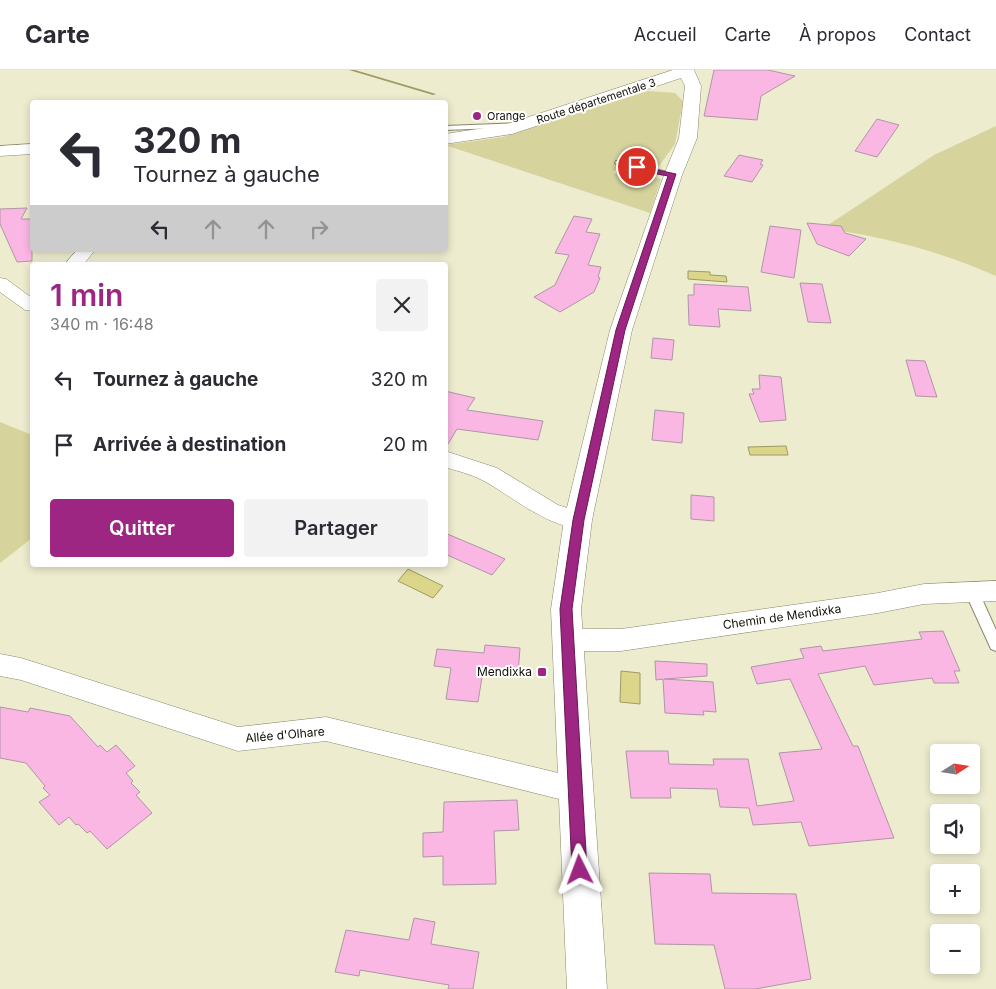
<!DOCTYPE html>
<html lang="fr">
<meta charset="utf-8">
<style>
:root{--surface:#fff;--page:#f2f2f3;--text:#2b2b33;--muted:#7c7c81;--line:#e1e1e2;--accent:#9c2681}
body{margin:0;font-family:Inter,sans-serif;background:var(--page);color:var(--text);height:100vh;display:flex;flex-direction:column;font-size:19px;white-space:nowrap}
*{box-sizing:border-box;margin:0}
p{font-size:16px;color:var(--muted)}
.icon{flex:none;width:28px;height:28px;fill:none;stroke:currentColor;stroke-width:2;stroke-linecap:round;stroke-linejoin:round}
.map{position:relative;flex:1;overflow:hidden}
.sheet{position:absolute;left:30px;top:192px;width:418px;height:305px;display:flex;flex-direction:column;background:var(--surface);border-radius:5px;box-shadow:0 2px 8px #0003}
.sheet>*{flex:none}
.top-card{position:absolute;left:30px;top:30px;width:418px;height:152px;border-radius:5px;box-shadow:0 2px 8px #0003;background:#fff;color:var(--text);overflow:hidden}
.needle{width:32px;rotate:78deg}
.fabs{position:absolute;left:930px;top:674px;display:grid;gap:10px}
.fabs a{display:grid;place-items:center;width:50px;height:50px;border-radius:5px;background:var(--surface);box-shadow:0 2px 8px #0003;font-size:25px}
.pin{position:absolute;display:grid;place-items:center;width:42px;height:42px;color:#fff;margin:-21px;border:2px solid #fff;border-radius:50%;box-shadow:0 1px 5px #0007}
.me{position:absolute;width:55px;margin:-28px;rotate:357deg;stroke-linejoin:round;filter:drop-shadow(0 0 4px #0008)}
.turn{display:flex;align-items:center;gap:18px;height:105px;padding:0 20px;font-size:22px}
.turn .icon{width:65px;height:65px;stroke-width:2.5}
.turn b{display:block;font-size:35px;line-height:42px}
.lanes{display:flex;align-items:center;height:48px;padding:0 20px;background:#0003;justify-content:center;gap:25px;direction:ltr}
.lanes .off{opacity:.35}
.round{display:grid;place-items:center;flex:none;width:52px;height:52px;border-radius:5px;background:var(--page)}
.overview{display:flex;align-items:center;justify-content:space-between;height:85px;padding:0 20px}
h1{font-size:30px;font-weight:600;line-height:38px;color:var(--accent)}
.primary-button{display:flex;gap:10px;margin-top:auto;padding:10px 20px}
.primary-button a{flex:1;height:58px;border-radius:5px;background:var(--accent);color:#fff;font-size:20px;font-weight:600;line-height:58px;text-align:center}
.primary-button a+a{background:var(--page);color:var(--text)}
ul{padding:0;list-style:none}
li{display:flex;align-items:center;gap:15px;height:65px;padding:0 20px}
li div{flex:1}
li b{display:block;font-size:19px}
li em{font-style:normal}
header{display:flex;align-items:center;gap:30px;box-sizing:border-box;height:70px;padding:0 25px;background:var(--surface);border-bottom:1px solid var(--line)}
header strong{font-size:24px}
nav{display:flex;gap:28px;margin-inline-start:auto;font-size:18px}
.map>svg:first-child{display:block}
</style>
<header>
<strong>Carte</strong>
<nav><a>Accueil</a><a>Carte</a><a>À propos</a><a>Contact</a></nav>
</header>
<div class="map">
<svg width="996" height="919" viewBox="0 0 996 919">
<rect width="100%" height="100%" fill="#edeccf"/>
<g fill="#d6d39d">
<polygon points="648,21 675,23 683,31 675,74 659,96 650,95 652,91 624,86 613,103 642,109 644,105 661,109 650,143 445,75 503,67"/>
<path d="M996,56V206C945,183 877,164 822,159L934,85Z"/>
<polygon points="0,352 32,365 32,468 0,493"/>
</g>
<g fill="#dcd68a" stroke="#9e9a62">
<polygon points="688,201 710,202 710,205 726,206 727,212 688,209"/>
<polygon points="786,376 788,385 750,385 748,377"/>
<polygon points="408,499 443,516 433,528 398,511"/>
<polygon points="621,601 640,603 640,634 620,632"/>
</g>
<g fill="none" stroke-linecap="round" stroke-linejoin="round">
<polygon fill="#9e9a62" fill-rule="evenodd" points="349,0 355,0 436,24 433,25"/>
</g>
<g fill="#fbb7e4" stroke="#af96a6">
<polygon points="714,0 768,0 795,6 761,26 757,50 704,46"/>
<polygon points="877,49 899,55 877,87 855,81"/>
<polygon points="739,85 763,90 760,94 763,95 752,112 724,106"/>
<polygon points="27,138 21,149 32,149 32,191 17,192 0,154 0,139"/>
<polygon points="574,146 592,149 586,162 600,164 588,195 601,197 598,207 600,208 594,222 560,242 534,227 555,215 569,185 555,183"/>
<polygon points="807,153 841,156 845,163 866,169 849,186 817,174"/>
<polygon points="770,156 801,160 794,208 761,202"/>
<polygon points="800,213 822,214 831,253 808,252"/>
<polygon points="694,214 748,217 751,241 718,239 720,257 689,255 688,225 694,225"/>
<polygon points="653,268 674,270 672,290 651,288"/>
<polygon points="906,290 925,291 937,327 916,326"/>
<polygon points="759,305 781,307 786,350 760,352 749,324 754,324 752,319 760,319"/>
<polygon points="445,321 475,328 467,340 543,351 538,370 457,359 445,379"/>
<polygon points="655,340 684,343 682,373 652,370"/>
<polygon points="691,425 714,427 714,451 691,449"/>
<polygon points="445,463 483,479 505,489 492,505 445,484"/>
<polygon points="943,561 960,601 954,601 959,613 934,613 932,608 874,615 865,596 818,604 853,676 858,676 894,768 809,776 801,752 753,755 749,738 720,737 717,719 670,718 671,728 631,728 626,681 668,681 669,694 714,695 713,689 748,689 757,736 794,731 779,683 822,679 790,609 757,614 751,597 804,588 800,579 821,576 823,581 922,569 919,562"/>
<polygon points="485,575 520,578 518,604 483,601 478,632 446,629 451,598 434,596 437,579 484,583"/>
<polygon points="655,591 707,594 707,606 664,609 713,612 716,642 703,641 704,645 665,643 663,609 656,610"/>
<polygon points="0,637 28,642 30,638 70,646 98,677 100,675 107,682 116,675 135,696 126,703 133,711 131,713 140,722 136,725 152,743 107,779 90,761 87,763 78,754 76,755 69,747 59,755 39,732 50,725 43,718 45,716 26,693 0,688"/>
<polygon points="517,730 519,760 494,761 496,814 443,815 443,786 423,787 423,763 443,762 444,732"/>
<polygon points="649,803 710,804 712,823 796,824 811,909 755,919 725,919 714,875 655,874"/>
<polygon points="414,848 435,852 431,874 479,882 473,919 448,919 449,915 360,900 359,906 335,902 346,860 409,870"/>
</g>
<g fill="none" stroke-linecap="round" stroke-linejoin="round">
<defs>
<g id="lane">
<polygon points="522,53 526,55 525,57 445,60 445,56"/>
<polygon points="616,91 673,103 677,105 673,107 619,95 615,93"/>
<polygon points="972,517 977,518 996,560 996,581 991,579 965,522 967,518"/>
</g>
<g id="street">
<polygon points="77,180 95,180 83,195 64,195"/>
<polygon points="0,208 6,209 32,228 32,241 25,240 0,222"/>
<path d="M445,381L497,398L558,435L586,444L590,450L586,456C556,465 508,423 482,410C471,404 457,401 445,397Z"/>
<polygon points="996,511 996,531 924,534 878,543 621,581 567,581 558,577 554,570 558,563 567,559 621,559 878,523 924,514"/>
<polygon points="0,584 21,588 238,657 326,647 575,707 585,710 590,720 585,730 575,733 326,671 238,681 21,610 0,606"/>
</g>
<g id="secondary">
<polygon points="673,0 694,0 701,16 697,68 682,105 632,260 592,450 581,539 607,919 567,919 551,539 564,450 610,260 664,105 679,68 685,16 681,8 512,64 445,74 445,64 504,55"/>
<polygon points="32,74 32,84 0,86 0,76"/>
</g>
</defs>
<use href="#lane" stroke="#89886d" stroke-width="2"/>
<use href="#street" stroke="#89886d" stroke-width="1"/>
<use href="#secondary" stroke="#89886d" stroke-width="1"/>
<use href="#lane" fill="#fff" fill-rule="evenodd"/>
<use href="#street" fill="#fff" fill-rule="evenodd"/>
<use href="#secondary" fill="#fff" fill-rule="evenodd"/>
</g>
<polygon fill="#9c2681" stroke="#651954" points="634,95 676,104 625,260 584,450 572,539 587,800 585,805 580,807 575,805 572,800 560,539 573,450 616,260 668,106 634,99"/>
<g fill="#9c2681" stroke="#fff" stroke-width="2">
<circle cx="477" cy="46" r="5"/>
<rect x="537" y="597" width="10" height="10" rx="2.5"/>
</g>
<g text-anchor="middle" stroke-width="4" stroke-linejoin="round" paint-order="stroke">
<g font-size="11" fill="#0f0e05" stroke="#fff">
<text transform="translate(596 31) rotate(-18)" y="4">Route départementale 3</text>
</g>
<g font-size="11" fill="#0f0e05" stroke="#fff" text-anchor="start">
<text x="487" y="50">Orange</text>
</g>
<g font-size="12" fill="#0f0e05" stroke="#fff">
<text transform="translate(782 547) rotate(-8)" y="4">Chemin de Mendixka</text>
<text transform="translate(285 665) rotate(-5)" y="4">Allée d'Olhare</text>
</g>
<g font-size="12" fill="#0f0e05" stroke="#fff" text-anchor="end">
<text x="532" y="606">Mendixka</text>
</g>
</g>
</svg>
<div class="fabs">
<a><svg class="needle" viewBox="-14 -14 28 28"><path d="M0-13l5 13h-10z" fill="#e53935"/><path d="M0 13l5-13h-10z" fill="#7c7c81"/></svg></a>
<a><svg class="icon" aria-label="sound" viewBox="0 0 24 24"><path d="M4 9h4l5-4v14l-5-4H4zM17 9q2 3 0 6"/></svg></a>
<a>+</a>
<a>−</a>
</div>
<div class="pin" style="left:637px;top:97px;background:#d93025"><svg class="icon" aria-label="arrive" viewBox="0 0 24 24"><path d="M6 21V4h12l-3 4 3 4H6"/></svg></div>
<svg class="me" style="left:580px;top:800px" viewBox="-20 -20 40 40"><path d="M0-17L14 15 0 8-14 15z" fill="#9c2681" stroke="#fff" stroke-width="4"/></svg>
<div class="top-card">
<div class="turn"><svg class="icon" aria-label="left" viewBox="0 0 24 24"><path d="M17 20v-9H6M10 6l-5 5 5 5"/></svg><div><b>320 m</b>Tournez à gauche</div></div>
<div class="lanes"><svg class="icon" aria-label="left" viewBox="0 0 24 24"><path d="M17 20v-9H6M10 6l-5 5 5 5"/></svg><svg class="icon off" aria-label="ahead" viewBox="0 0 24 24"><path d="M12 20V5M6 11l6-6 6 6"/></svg><svg class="icon off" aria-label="ahead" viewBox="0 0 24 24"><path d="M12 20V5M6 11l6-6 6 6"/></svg><svg class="icon off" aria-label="right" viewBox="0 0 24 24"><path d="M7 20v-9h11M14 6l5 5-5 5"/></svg></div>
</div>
<section class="sheet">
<div class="overview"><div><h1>1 min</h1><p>340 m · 16:48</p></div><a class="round"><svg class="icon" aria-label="close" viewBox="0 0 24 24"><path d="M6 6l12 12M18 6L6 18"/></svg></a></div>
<ul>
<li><svg class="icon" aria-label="left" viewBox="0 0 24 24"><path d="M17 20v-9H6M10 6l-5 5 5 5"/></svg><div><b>Tournez à gauche</b></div><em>320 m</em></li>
<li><svg class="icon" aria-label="arrive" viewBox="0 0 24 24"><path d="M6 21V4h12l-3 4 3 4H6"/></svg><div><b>Arrivée à destination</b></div><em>20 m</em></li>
</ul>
<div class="primary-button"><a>Quitter</a><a>Partager</a></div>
</section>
</div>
